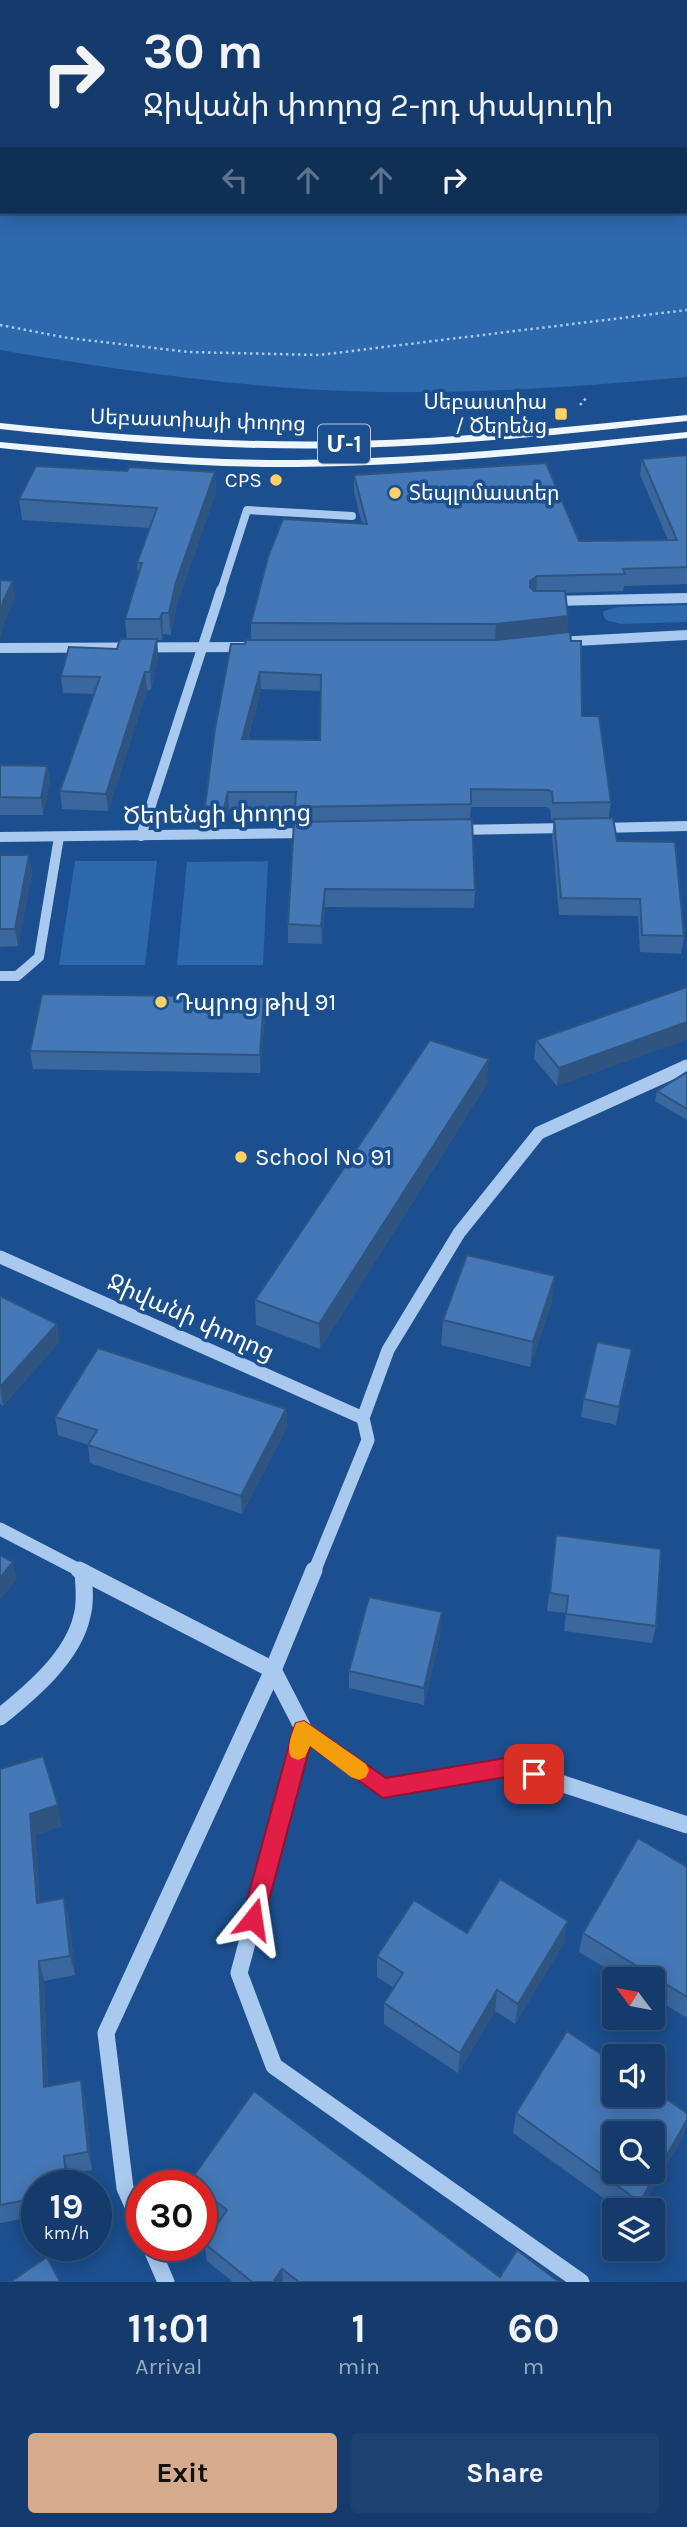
<!DOCTYPE html>
<meta charset="utf-8">
<style>
:root{--surface:#143b6b;--page:#1d4271;--text:#f1f3f6;--muted:#9dadc1;--line:#33557e;--accent:#d6ab8b}
body{margin:0;font-family:Karla,"Noto Sans Armenian",sans-serif;background:var(--page);color:var(--text);height:100vh;display:flex;flex-direction:column;font-size:26px;white-space:nowrap}
*{box-sizing:border-box;margin:0}
p{font-size:23px;color:var(--muted)}
.icon{flex:none;width:38px;height:38px;fill:none;stroke:currentColor;stroke-width:2;stroke-linecap:round;stroke-linejoin:round}
.map{position:relative;height:2282px;overflow:hidden}
.details{display:flex;flex-direction:column;background:var(--surface);flex:1}
.details>*{flex:none}
.banner{position:absolute;left:0px;top:0px;width:688px;height:214px;box-shadow:0 4px 18px #0003,0 0 0 2px var(--line);background:#143b6b;color:var(--text);overflow:hidden}
.needle{width:46px;rotate:302deg}
.tools{position:absolute;left:602px;top:1967px;display:grid;gap:14px}
.tools a{display:grid;place-items:center;width:63px;height:63px;border-radius:7px;background:var(--surface);box-shadow:0 4px 18px #0003,0 0 0 2px var(--line);font-size:35px}
.speed{position:absolute;left:21px;top:2170px;display:flex;gap:14px;font-size:35px;font-weight:700;text-align:center}
.speed>*{display:grid;place-content:center;width:91px;height:91px;border-radius:50%;background:var(--surface);box-shadow:0 4px 18px #0003,0 0 0 2px var(--line);line-height:1}
.speed small{font-size:18px;font-weight:400}
.speed .limit{border:10px solid #d22;background:#fff;color:#111}
.pin{position:absolute;display:grid;place-items:center;width:60px;height:60px;color:#fff;margin:-30px;border-radius:14px;box-shadow:0 4px 10px #0006}
.me{position:absolute;width:77px;margin:-38px;rotate:15deg;stroke-linejoin:round;filter:drop-shadow(0 0 5px #0008)}
.turn{display:flex;align-items:center;gap:24px;height:147px;padding:0 28px;font-size:32px}
.turn .icon{width:91px;height:91px;stroke-width:2.5}
.turn b{display:block;font-size:49px;line-height:60px}
.lanes{display:flex;align-items:center;height:66px;padding:0 28px;background:#0003;justify-content:center;gap:35px;direction:ltr}
.lanes .off{opacity:.35}
.eta{display:flex;justify-content:space-evenly;align-items:center;height:119px;text-align:center}
.eta b{font-size:42px;font-weight:700;line-height:49px}
.action{display:flex;gap:14px;margin-top:auto;padding:14px 28px}
.action a{flex:1;height:80px;border-radius:7px;background:var(--accent);color:#111;font-size:28px;font-weight:700;line-height:80px;text-align:center}
.action a+a{background:var(--page);color:var(--text)}
.map>svg:first-child{display:block}
</style>
<div class="map">
<svg width="687" height="2282" viewBox="0 0 687 2282">
<rect width="100%" height="100%" fill="#1b4f8f"/>
<g fill="#2e69ad">
<path d="M0,0H687V377C585,386 482,394 380,392C257,390 121,371 0,350V214L686,212V2H2V181Z"/>
<polygon points="687,605 687,622 621,624 606,620 603,615 604,611 618,607"/>
<polygon points="75,861 157,861 145,965 59,965"/>
<polygon points="268,861 263,965 177,965 187,862"/>
</g>
<g fill="none" stroke-linecap="round" stroke-linejoin="round">
<g stroke="#a9c9ee" stroke-width="2.5" stroke-dasharray="2.5 3.5" stroke-linecap="butt">
<polyline points="0,325 68,338 189,352 319,355 687,310"/>
<polyline points="580,405 588,396"/>
</g>
<polyline stroke="#a9c9ee" stroke-width="8" points="221,591 247,510 352,516"/>
<g stroke="#a9c9ee" stroke-width="10">
<polyline points="551,601 687,598"/>
<polyline points="557,642 687,635"/>
<polyline points="0,648 245,647"/>
<polyline points="600,828 687,826"/>
<polyline points="456,830 568,828"/>
<polyline points="141,836 221,590"/>
<polyline points="0,837 309,833"/>
<polyline points="0,976 17,976 39,957 59,837"/>
</g>
<g stroke="#a9c9ee" stroke-width="13">
<polyline points="0,1257 363,1418"/>
<polyline points="0,1529 83,1572"/>
<polyline points="314,1572 368,1440 363,1418 388,1350 459,1233 539,1133 687,1066"/>
</g>
<g stroke="#a9c9ee" stroke-width="17">
<polyline points="79,1570 273,1670 304,1730 383,1788 512,1767 687,1825"/>
<path d="M0,1717C31,1692 73,1657 82,1616C86,1602 84,1587 83,1572"/>
<polyline points="304,1730 239,1973 274,2066 581,2282"/>
<polyline points="142,2226 125,2188 106,2033 273,1670 314,1570"/>
<polyline points="150,2245 166,2282"/>
</g>
<g fill="#f0f6ff" fill-rule="evenodd">
<path d="M687,415V421C576,433 466,445 354,448C236,451 118,442 0,429V423C118,435 236,444 354,441C466,438 576,426 687,415Z"/>
<path d="M687,432V438C557,452 427,466 296,467C197,468 98,458 0,448V442C98,451 197,461 296,460C427,459 557,445 687,432Z"/>
</g>
</g>
<g fill="#3a679d" fill-rule="evenodd">
<path d="M687,455V584L624,586L623,591L566,593L568,616L567,632L582,716L611,802L609,818L617,841L684,936L681,954L640,952L638,916L559,915L552,836L554,820H551L550,809L546,807H471L470,819L475,890L474,908L325,907L322,944L288,943V924L295,822V809H229L225,826L206,823L205,806L245,644L251,640V623L362,524L354,491V475L579,541L668,540L640,475L642,459ZM261,689L321,691L320,740L248,739Z"/>
<polygon points="127,471 215,472 216,492 177,604 171,635 163,634 162,640 157,640 158,656 151,690 147,690 108,811 62,809 60,791 94,694 63,693 61,676 117,649 127,639 125,619 138,576 137,563 150,528 22,520 19,499"/>
<polygon points="0,765 47,766 50,783 43,815 0,815"/>
<polygon points="0,855 29,855 32,873 18,946 0,947"/>
<polygon points="687,987 557,1086 534,1059 536,1040"/>
<polygon points="265,1015 260,1073 33,1069 30,1051"/>
<polygon points="687,1072 687,1120 655,1101 657,1091"/>
<polygon points="487,1084 320,1349 256,1325 255,1300"/>
<polygon points="0,1296 59,1342 3,1406 0,1404"/>
<polygon points="552,1301 530,1367 441,1345 443,1320"/>
<polygon points="629,1367 616,1425 581,1417 584,1399"/>
<polygon points="286,1409 287,1427 242,1514 90,1463 88,1445 58,1435 55,1417"/>
<polygon points="556,1535 656,1626 652,1643 564,1631 566,1613 547,1611"/>
<polygon points="441,1630 424,1705 349,1688 349,1671"/>
<polygon points="0,1769 62,1826 35,1835 40,1903 64,1898 69,1919 75,1975 44,1981 48,2086 85,2099 92,2170 69,2174 37,2186 37,2216 0,2223"/>
<polygon points="687,1867 687,2018 653,1997 653,1979 624,1979 579,1952 583,1933"/>
<polygon points="467,1933 564,1943 515,2024 495,2011 458,2073 384,2024 384,2003 394,1988 377,1977 377,1956"/>
<polygon points="516,2113 684,2135 640,2210 620,2210 513,2133"/>
<polygon points="190,2181 500,2277 559,2282 233,2282 207,2261 204,2243 219,2220 201,2206 201,2186 190,2186"/>
</g>
<g fill="#305480">
<polygon points="215,472 216,492 177,604 171,635 169,613 176,582"/>
<polygon points="537,576 536,593 529,598 530,581"/>
<polygon points="13,581 15,598 6,618 0,640 0,615 3,601"/>
<polygon points="162,613 163,634 162,640 160,619"/>
<polygon points="568,616 567,633 495,641 496,624"/>
<polygon points="157,639 158,656 151,690 150,672"/>
<polygon points="145,672 147,690 108,811 106,794"/>
<polygon points="260,672 261,689 243,756 242,739"/>
<polygon points="47,766 50,783 43,815 41,798"/>
<polygon points="228,792 229,809 225,826 224,808"/>
<polygon points="29,855 32,873 18,946 15,929"/>
<polygon points="325,889 325,907 322,944 321,926"/>
<polygon points="264,997 265,1015 260,1073 260,1055"/>
<polygon points="687,1022 687,1040 557,1086 559,1068"/>
<polygon points="489,1059 487,1084 320,1349 319,1324"/>
<polygon points="555,1276 552,1301 530,1367 533,1342"/>
<polygon points="57,1324 59,1342 3,1406 0,1387"/>
<polygon points="632,1349 629,1367 616,1425 619,1407"/>
<polygon points="286,1409 287,1427 242,1514 241,1496"/>
<polygon points="13,1562 17,1579 0,1600 0,1578"/>
<polygon points="442,1612 441,1630 424,1705 424,1688"/>
<polygon points="58,1805 62,1826 35,1835 42,1924 37,1903 30,1814"/>
<polygon points="64,1898 69,1919 75,1975 70,1956"/>
<polygon points="568,1921 564,1943 515,2024 518,2004"/>
<polygon points="39,1961 44,1981 49,2106 44,2087"/>
<polygon points="497,1990 495,2011 458,2073 460,2053"/>
<polygon points="81,2080 85,2099 92,2170 88,2152"/>
<polygon points="687,2120 687,2124 684,2135 640,2210 637,2210 640,2202"/>
<polygon points="64,2156 69,2174 70,2186 67,2186"/>
<polygon points="282,2269 283,2282 273,2282"/>
</g>
<g fill="#4478b7" stroke="#305480" stroke-width="2" fill-rule="evenodd">
<polygon points="687,455 687,567 623,569 625,574 537,576 530,581 530,587 534,591 565,591 568,616 496,624 251,623 268,557 283,519 367,524 354,475 546,463 579,541 677,540 642,459"/>
<polygon points="36,466 127,471 129,467 215,472 176,582 169,613 162,613 160,619 125,619 142,563 137,563 157,508 19,499"/>
<polygon points="0,580 13,581 3,601 0,615"/>
<path d="M570,632L571,641H581L582,716H599L611,802L553,803L552,792L548,790L471,789V804L295,807L296,792H228L224,808L205,806L215,729L231,644H245L246,640H496ZM260,672L321,675L320,740L242,739Z"/>
<polygon points="120,639 157,639 150,672 145,672 106,794 60,791 100,677 61,676 69,647 117,649"/>
<polygon points="0,765 47,766 41,798 0,797"/>
<polygon points="613,818 617,841 675,842 684,936 642,935 640,899 561,898 554,819"/>
<polygon points="472,819 475,890 325,889 321,926 288,924 294,822"/>
<polygon points="0,855 29,855 15,929 0,929"/>
<polygon points="687,987 687,1022 559,1068 536,1040"/>
<polygon points="42,994 264,997 260,1055 30,1051"/>
<polygon points="430,1040 489,1059 319,1324 255,1300"/>
<polygon points="687,1072 687,1109 657,1091"/>
<polygon points="467,1255 555,1276 533,1342 443,1320"/>
<polygon points="0,1296 57,1324 0,1387"/>
<polygon points="597,1342 632,1349 619,1407 584,1399"/>
<polygon points="98,1348 286,1409 241,1496 88,1445 97,1430 55,1417"/>
<polygon points="556,1535 661,1549 656,1626 566,1614 568,1596 550,1593"/>
<polygon points="0,1555 13,1562 0,1578"/>
<polygon points="369,1597 442,1612 424,1688 349,1671"/>
<polygon points="43,1756 58,1805 30,1814 37,1903 64,1898 70,1956 39,1961 44,2087 81,2080 88,2152 64,2156 67,2186 37,2186 37,2198 0,2205 0,1769"/>
<polygon points="638,1838 687,1867 687,1997 583,1933"/>
<polygon points="500,1879 568,1921 518,2004 497,1990 460,2053 384,2003 403,1973 377,1956 414,1900 467,1933"/>
<path d="M567,2031L614,2063V2095H653V2090L687,2113V2120L640,2202L516,2113ZM614,2133H653V2172H614Z"/>
<polygon points="254,2091 500,2277 517,2250 559,2282 299,2282 282,2269 273,2282 252,2282 204,2243 227,2210 201,2190 201,2186 196,2186 190,2181"/>
<polygon points="47,2257 60,2282 10,2282"/>
</g>
<polygon fill="#e11d48" stroke="#92132f" stroke-width="2" points="304,1721 386,1778 512,1757 541,1768 544,1774 541,1781 534,1784 512,1776 383,1798 310,1746 264,1919 261,1927 253,1930 246,1927 242,1919 293,1730 296,1723"/>
<path fill="#f59e0b" d="M304,1721L366,1764L369,1770L366,1777L359,1780L351,1777L310,1746L305,1757L298,1760L291,1757C286,1747 292,1734 296,1723Z"/>
<g fill="#ffd166" stroke="#1b4f8f" stroke-width="2.5">
<rect x="554" y="407" width="14" height="14" rx="3.5"/>
<circle cx="276" cy="480" r="7"/>
<circle cx="395" cy="493" r="7"/>
<circle cx="161" cy="1002" r="7"/>
<circle cx="241" cy="1157" r="7"/>
</g>
<g text-anchor="middle" stroke-width="7" stroke-linejoin="round" paint-order="stroke">
<g font-size="21" fill="#fff" stroke="#1b4f8f" text-anchor="end">
<text x="547" y="409">Սեբաստիա<tspan x="547" dy="24">/ Ծերենց</tspan></text>
<text x="262" y="487">CPS</text>
<text x="409" y="500" text-anchor="start">Տեպլոմաստեր</text>
</g>
<g font-size="21" fill="#fff" stroke="#1b4f8f">
<text transform="translate(198 420) rotate(2)" y="7">Սեբաստիայի փողոց</text>
</g>
<rect fill="#1b4f8f" stroke="#bbcadd" stroke-width="2" x="318" y="424.5" width="52" height="39" rx="5"/>
<g font-size="23" font-weight="bold" fill="#fff">
<text x="344" y="452">Մ-1</text>
</g>
<g font-size="24" fill="#fff" stroke="#1b4f8f">
<text transform="translate(217 814) rotate(-1)" y="8">Ծերենցի փողոց</text>
<text transform="translate(191 1317) rotate(24)" y="8">Ջիվանի փողոց</text>
</g>
<g font-size="24" fill="#fff" stroke="#1b4f8f" text-anchor="start">
<text x="175" y="1010">Դպրոց թիվ 91</text>
<text x="255" y="1165">School No 91</text>
</g>
</g>
</svg>
<div class="tools">
<a><svg class="needle" viewBox="-14 -14 28 28"><path d="M0-13l5 13h-10z" fill="#e53935"/><path d="M0 13l5-13h-10z" fill="#9dadc1"/></svg></a>
<a><svg class="icon" aria-label="sound" viewBox="0 0 24 24"><path d="M4 9h4l5-4v14l-5-4H4zM17 9q2 3 0 6"/></svg></a>
<a><svg class="icon" aria-label="search" viewBox="0 0 24 24"><circle cx="10" cy="10" r="6"/><path d="M15 15l6 6"/></svg></a>
<a><svg class="icon" aria-label="layers" viewBox="0 0 24 24"><path d="M12 4l9 5-9 5-9-5zM3 14l9 5 9-5"/></svg></a>
</div>
<div class="speed"><div>19<small>km/h</small></div><div class="limit">30</div></div>
<div class="pin" style="left:534px;top:1774px;background:#d93025"><svg class="icon" aria-label="arrive" viewBox="0 0 24 24"><path d="M6 21V4h12l-3 4 3 4H6"/></svg></div>
<svg class="me" style="left:253px;top:1919px" viewBox="-20 -20 40 40"><path d="M0-17L14 15 0 8-14 15z" fill="#e11d48" stroke="#fff" stroke-width="4"/></svg>
<div class="banner">
<div class="turn"><svg class="icon" aria-label="right" viewBox="0 0 24 24"><path d="M7 20v-9h11M14 6l5 5-5 5"/></svg><div><b>30 m</b>Ջիվանի փողոց 2-րդ փակուղի</div></div>
<div class="lanes"><svg class="icon off" aria-label="left" viewBox="0 0 24 24"><path d="M17 20v-9H6M10 6l-5 5 5 5"/></svg><svg class="icon off" aria-label="ahead" viewBox="0 0 24 24"><path d="M12 20V5M6 11l6-6 6 6"/></svg><svg class="icon off" aria-label="ahead" viewBox="0 0 24 24"><path d="M12 20V5M6 11l6-6 6 6"/></svg><svg class="icon" aria-label="right" viewBox="0 0 24 24"><path d="M7 20v-9h11M14 6l5 5-5 5"/></svg></div>
</div>
</div>
<section class="details">
<div class="eta">
<div><b>11:01</b><p>Arrival</p></div>
<div><b>1</b><p>min</p></div>
<div><b>60</b><p>m</p></div>
</div>
<div class="action"><a>Exit</a><a>Share</a></div>
</section>
